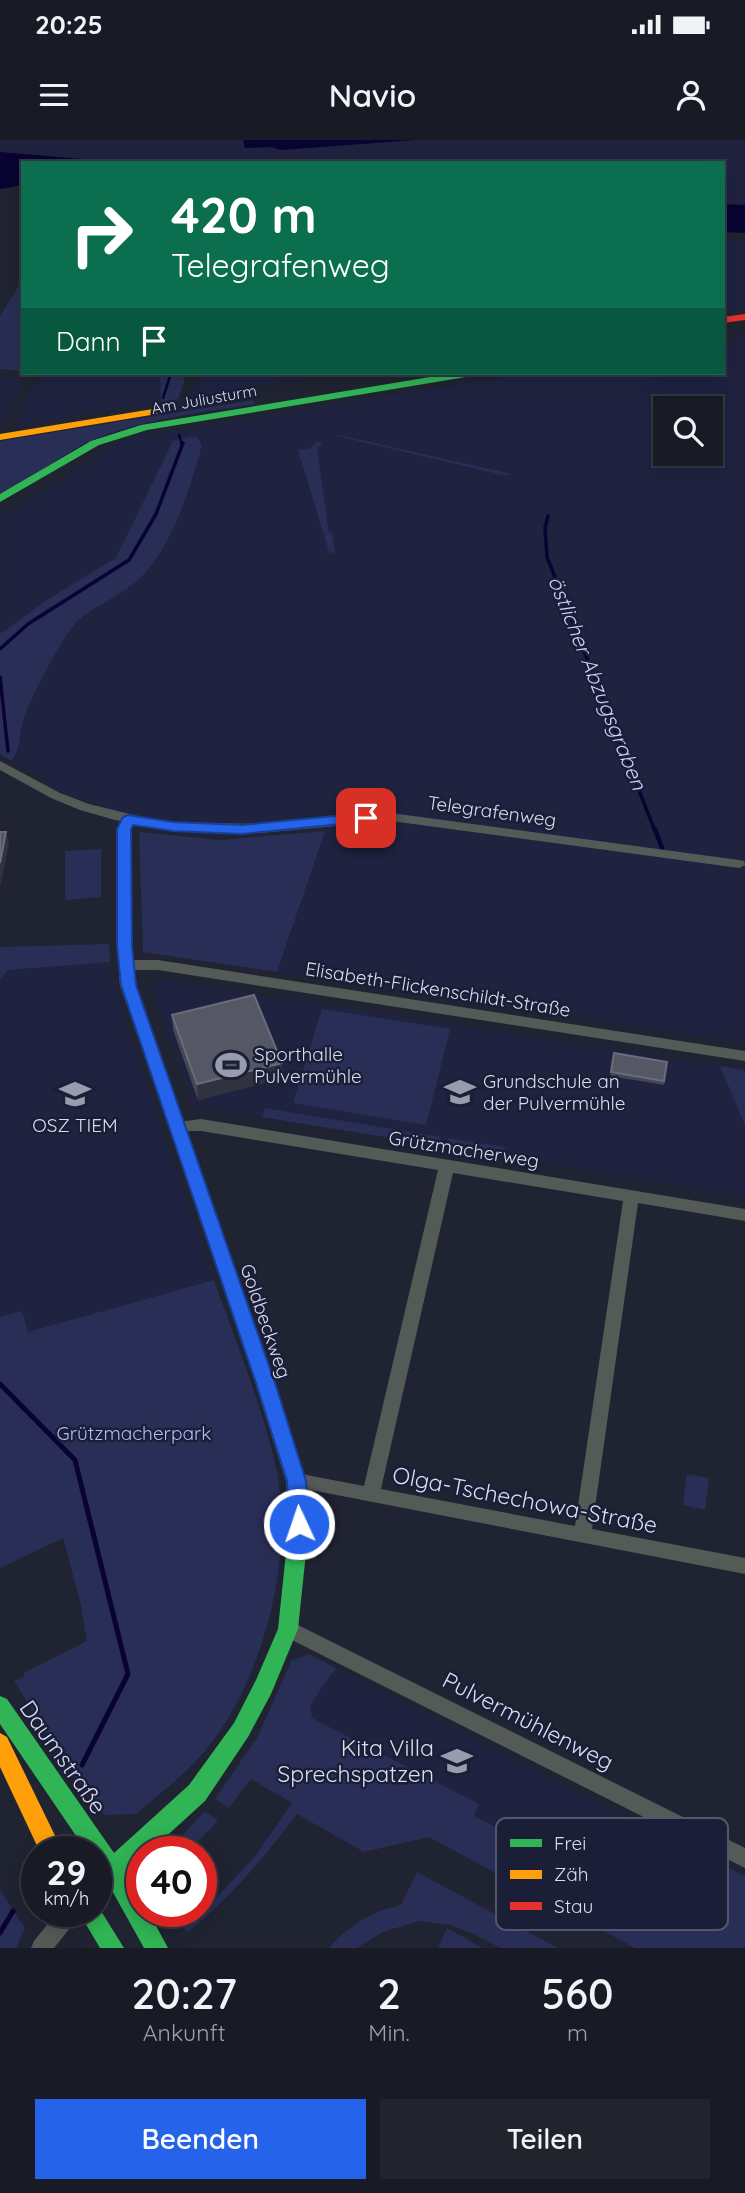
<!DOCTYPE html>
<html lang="de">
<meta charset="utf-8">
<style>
:root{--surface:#181a25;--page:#21232d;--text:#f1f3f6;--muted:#9fa1a7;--line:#363842;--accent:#2563eb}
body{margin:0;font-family:Quicksand,sans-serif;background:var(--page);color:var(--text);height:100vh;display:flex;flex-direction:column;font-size:26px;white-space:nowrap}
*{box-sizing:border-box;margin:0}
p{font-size:23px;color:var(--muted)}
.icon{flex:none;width:38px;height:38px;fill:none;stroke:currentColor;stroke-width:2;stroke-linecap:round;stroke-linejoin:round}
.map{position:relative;height:1808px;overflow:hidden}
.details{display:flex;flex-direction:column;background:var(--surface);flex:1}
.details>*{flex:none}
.hud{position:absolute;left:21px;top:21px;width:704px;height:214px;border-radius:0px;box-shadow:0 4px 18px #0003,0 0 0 2px var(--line);background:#0b6e4f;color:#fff;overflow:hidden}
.tools{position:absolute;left:653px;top:256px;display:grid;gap:14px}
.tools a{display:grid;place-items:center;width:70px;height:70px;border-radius:0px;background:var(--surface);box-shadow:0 4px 18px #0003,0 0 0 2px var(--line);font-size:35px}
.speed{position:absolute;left:21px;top:1696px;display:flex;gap:14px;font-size:35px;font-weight:700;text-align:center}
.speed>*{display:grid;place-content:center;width:91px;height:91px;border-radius:50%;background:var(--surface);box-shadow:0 4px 18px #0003,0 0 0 2px var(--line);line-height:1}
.speed small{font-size:18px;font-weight:400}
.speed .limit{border:10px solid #d22;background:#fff;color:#111}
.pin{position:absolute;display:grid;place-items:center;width:60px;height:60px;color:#fff;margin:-30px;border-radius:14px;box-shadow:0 4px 10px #0006}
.me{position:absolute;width:77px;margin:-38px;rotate:357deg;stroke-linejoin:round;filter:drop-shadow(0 0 5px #0008)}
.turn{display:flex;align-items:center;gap:24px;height:147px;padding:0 35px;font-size:32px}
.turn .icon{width:91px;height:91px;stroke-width:2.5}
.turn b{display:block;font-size:49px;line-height:60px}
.then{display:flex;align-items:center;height:66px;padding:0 35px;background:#0003;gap:14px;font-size:26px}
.eta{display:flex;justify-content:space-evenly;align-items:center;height:119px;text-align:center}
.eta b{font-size:42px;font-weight:600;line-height:49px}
.button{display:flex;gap:14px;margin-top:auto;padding:14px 35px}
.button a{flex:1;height:80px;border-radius:0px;background:var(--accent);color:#fff;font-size:28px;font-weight:600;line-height:80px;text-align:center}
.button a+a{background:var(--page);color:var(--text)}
.status{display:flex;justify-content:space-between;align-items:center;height:49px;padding:0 35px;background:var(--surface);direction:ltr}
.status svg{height:19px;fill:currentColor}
header{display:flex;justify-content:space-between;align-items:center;height:91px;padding:0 35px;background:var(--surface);font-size:32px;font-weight:600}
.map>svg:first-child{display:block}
</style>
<div class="status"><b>20:25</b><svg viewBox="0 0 49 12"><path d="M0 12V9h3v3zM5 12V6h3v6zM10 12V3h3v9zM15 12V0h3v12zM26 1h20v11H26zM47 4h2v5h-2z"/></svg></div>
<header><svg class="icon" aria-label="menu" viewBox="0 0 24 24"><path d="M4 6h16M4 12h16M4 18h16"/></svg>Navio<svg class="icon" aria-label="person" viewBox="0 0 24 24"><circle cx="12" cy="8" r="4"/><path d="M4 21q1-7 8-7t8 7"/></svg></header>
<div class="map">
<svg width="745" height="1808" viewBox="0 0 745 1808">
<rect width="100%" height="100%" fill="#202331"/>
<g fill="#1f2340" fill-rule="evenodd">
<polygon points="0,0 243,0 245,8 271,7 281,10 415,0 745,0 745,65 723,64 723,23 126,23 0,12"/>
<polygon points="723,99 745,100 745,168 723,172"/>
<path d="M745,197V903L277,832L325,691L340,673L250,683H205L155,679L116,671L69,656L48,646V642L0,614L1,376L112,307L135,297L527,233H723V201ZM665,268H710V313H665Z"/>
<polygon points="51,233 160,233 161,262 15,285 39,236 49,237"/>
<polygon points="200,233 341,233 191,257"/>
<polygon points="0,235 18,238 24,242 0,288"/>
<polygon points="110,822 110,833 214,1140 27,1192 22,1171 0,1177 0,839 8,830"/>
<polygon points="158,839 720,926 745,985 745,1057 193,966 150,844"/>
<polygon points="336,1528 654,1690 632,1746 629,1745 625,1754 474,1676 479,1664 312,1578 310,1565"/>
</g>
<g fill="#292e57">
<polygon points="23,139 23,229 20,231 0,229 0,176"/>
<polygon points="160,233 183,233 184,243 178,259 161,262"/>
<path d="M253,260L255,264C199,273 140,279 88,302C63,313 21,348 0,353V301Z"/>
<polygon points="339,295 511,334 507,336 337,296"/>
<path d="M196,296L202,305C190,349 172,408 138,440C120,457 88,468 73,486C62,499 27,564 23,581C19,596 21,608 11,621L0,614V494L47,460L116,418L173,301Z"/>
<polygon points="317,301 322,303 317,309 329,393 332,393 335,412 324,414 329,412 298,310 310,309"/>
<polygon points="325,691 277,832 143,812 139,692 220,700"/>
<polygon points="101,709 101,757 65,760 65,711"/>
<polygon points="109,804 110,822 8,830 0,839 0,807"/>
<polygon points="322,869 450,889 426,985 293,963"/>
<polygon points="720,926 745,930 745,985"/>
<polygon points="265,968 441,997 439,1006 262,977"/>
<polygon points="448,998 505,1007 503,1016 446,1007"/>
<path d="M214,1140C236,1203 263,1267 277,1332C295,1422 260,1554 196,1621C178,1640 156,1657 136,1674L105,1675L71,1632L14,1541L25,1536L23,1533L87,1501L80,1461L63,1398L0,1428V1177L22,1171L28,1192Z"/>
<polygon points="687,1334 709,1338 705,1370 683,1365"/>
<path d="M309,1514L336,1528L310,1565L312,1578L479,1664L474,1676L625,1754L629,1745L671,1766L677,1751L675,1744L689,1708L745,1736V1808H635L429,1697L364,1712L297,1674C262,1720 232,1756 187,1793L173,1771H201V1759L208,1767L256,1715L292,1663L251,1639L229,1668L215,1659L258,1596L291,1521Z"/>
<polygon points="205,1671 218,1681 189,1711 167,1711"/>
<path d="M417,1732L558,1808H500L472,1793L449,1785L419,1781L383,1792L357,1808H329C349,1785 371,1772 401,1765Z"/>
<polygon points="0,1750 25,1788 16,1808 0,1808"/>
<polygon points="447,1788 483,1808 438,1808"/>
</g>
<g fill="#080332">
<polygon points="243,0 415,0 281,10 271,7 245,8"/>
<polygon points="0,12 126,23 23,23 23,45 0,49"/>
<polygon points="723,64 745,65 745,93 723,92"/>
</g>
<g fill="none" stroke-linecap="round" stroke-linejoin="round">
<g stroke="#080332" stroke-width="2.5">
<polyline points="163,258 171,233"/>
<polyline points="179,295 182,305"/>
</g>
<g stroke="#080332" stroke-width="3.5">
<polyline points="548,376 545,388 547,417 655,691"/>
<polyline points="0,509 28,484 129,420 156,374 183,303"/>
<polyline points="0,537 8,611"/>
</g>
<polyline stroke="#080332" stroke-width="4.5" points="655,689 662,708"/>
<g stroke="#080332" stroke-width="5">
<polyline points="0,1244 75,1320 128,1534 82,1625"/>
<polyline points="0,1793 13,1771"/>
</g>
<g fill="#545b57" fill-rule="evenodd">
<polygon points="0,621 60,653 89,664 146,678 177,682 260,684 391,673 739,720 744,721 745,725 739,728 391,681 260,693 177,691 115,680 80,670 51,658 0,630"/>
<polygon points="125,820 158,820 745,911 745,921 158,830 125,830 118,825"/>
<path d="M201,979L745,1069V1081L638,1063L592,1389L745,1418V1434L290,1346L287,1341L290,1336L296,1333L364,1346L438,1030L201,991H171L169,987L171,983ZM453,1033L623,1061L575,1386L381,1349Z"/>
<polygon points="288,1480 745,1708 745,1728 282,1495 279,1489 282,1483"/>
<polygon points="58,1771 81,1771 78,1778 54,1808 31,1808 34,1801"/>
</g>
<g fill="#30b455" fill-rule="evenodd">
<polygon points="454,233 477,233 472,236 147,290 99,305 0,362 0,354 91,301 141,285"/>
<polygon points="128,675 135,680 131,689 131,806 136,845 175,956 173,960 161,960 159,956 120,845 117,806 117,689 123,677"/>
<polygon points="254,1201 260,1204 263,1209 306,1341 309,1384 298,1489 271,1554 248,1597 205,1661 149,1712 142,1712 142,1718 126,1732 142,1759 142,1771 148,1771 168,1808 144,1808 110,1747 96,1756 96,1712 87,1712 0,1584 0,1556 7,1559 114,1713 189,1645 234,1583 256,1540 278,1489 289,1384 286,1341 245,1209 248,1204"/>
<polygon points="96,1763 124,1808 100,1808 78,1771 96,1771"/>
</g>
<g fill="#ff9f0a" fill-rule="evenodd">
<polygon points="153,269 158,272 157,274 0,300 0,294"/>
<polygon points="167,950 173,952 175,956 263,1209 260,1214 254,1217 248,1214 245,1209 159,956 161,952"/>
<polygon points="0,1593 7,1597 63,1712 40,1712 0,1627"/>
</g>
<polygon fill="#e5322d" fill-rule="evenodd" points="745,174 745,180 723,183 723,177"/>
</g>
<g fill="#454755">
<polygon points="172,875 283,938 198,960 173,890"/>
<polygon points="614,913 667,922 664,945 610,936"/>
</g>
<g fill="#30323f">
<polygon points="6,692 9,704 0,747 0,723"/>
<polygon points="282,923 283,938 198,960 197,944"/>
</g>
<g fill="#555765" stroke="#6a6c7a" stroke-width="2">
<polygon points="0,692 6,692 0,723"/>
<polygon points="254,855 282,923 197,944 172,875"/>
<polygon points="614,913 667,922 664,941 611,932"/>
</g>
<polygon fill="#2563eb" stroke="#184099" stroke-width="2" points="366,673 371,674 371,681 242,694 173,691 133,685 131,689 132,806 136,845 276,1246 306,1341 309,1384 306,1391 299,1393 292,1391 289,1384 287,1341 257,1246 121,845 117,806 117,689 123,677 128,675 173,682 242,685"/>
<defs>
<symbol id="stadium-bare" viewBox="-9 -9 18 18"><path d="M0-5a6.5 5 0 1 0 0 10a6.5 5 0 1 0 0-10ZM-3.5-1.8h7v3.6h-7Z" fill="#989cac" stroke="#1a1e37" stroke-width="2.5" paint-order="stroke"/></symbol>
<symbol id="school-bare" viewBox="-9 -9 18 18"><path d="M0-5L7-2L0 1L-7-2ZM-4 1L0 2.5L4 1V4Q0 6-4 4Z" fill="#989cac" stroke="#1a1e37" stroke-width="2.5" paint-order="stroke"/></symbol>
</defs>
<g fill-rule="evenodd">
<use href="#stadium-bare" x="209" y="903" width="44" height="44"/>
<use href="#school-bare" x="438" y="930" width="44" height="44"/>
<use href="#school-bare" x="53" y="932" width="44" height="44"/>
<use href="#school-bare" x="435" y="1599" width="44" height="44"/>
</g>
<g text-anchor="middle" stroke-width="5" stroke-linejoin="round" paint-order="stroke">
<g font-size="16" fill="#d9ddee" stroke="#1a1e37">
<text transform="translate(204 259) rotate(-10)" y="6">Am Juliusturm</text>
</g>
<g font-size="19" fill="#d9ddee" stroke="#1a1e37">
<text transform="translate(492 671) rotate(8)" y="7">Telegrafenweg</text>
<text transform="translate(438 849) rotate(9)" y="7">Elisabeth-Flickenschildt-Straße</text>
<text transform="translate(464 1009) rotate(9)" y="7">Grützmacherweg</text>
<text transform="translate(266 1181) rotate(71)" y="7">Goldbeckweg</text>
</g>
<g font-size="19" fill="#d9ddee" stroke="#1a1e37" text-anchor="start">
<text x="254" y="921">Sporthalle<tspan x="254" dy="22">Pulvermühle</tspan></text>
<text x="483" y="948">Grundschule an<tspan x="483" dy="22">der Pulvermühle</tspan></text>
<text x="75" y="992" text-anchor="middle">OSZ TIEM</text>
</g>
<g font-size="19" fill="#b1bdfd" stroke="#1a1e37">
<text x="134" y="1300">Grützmacherpark</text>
</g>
<g font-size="21" font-style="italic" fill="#c9d3fe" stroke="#1a1e37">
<text transform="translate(597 543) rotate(68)" y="7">östlicher Abzugsgraben</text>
</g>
<g font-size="23" fill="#d9ddee" stroke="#1a1e37">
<text transform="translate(525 1360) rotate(11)" y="8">Olga-Tschechowa-Straße</text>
<text transform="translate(528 1581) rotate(27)" y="8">Pulvermühlenweg</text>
<text transform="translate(63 1617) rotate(55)" y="8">Daumstraße</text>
</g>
<g font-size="23" fill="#d9ddee" stroke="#1a1e37" text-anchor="end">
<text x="434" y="1616">Kita Villa<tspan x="434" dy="26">Sprechspatzen</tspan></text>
</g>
</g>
<rect x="496" y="1678" width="232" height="112" rx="10" fill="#1a1e37" stroke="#53576e" stroke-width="2"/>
<rect x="510" y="1699" width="32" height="8" fill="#30b455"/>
<rect x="510" y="1730" width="32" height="9" fill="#ff9f0a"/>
<rect x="510" y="1762" width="32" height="8" fill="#e5322d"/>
<g font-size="19" fill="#d9ddee">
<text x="554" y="1710">Frei</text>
<text x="554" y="1741">Zäh</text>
<text x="554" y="1773">Stau</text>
</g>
</svg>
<div class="tools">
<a><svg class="icon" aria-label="search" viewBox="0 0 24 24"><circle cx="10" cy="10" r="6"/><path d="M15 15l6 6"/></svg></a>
</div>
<div class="speed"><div>29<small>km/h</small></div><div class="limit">40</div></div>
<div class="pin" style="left:366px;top:678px;background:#d93025"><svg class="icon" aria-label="arrive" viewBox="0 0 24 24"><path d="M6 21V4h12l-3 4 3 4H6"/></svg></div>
<svg class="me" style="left:299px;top:1384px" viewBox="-20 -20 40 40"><circle r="17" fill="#2563eb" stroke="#fff" stroke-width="3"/><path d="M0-11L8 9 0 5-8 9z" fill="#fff"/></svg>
<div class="hud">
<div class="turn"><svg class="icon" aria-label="right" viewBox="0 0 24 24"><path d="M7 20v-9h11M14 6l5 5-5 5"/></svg><div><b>420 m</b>Telegrafenweg</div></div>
<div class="then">Dann<svg class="icon" aria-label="arrive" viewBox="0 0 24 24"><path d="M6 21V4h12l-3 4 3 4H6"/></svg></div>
</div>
</div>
<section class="details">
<div class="eta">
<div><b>20:27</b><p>Ankunft</p></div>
<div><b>2</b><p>Min.</p></div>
<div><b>560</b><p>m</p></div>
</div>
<div class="button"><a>Beenden</a><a>Teilen</a></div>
</section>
